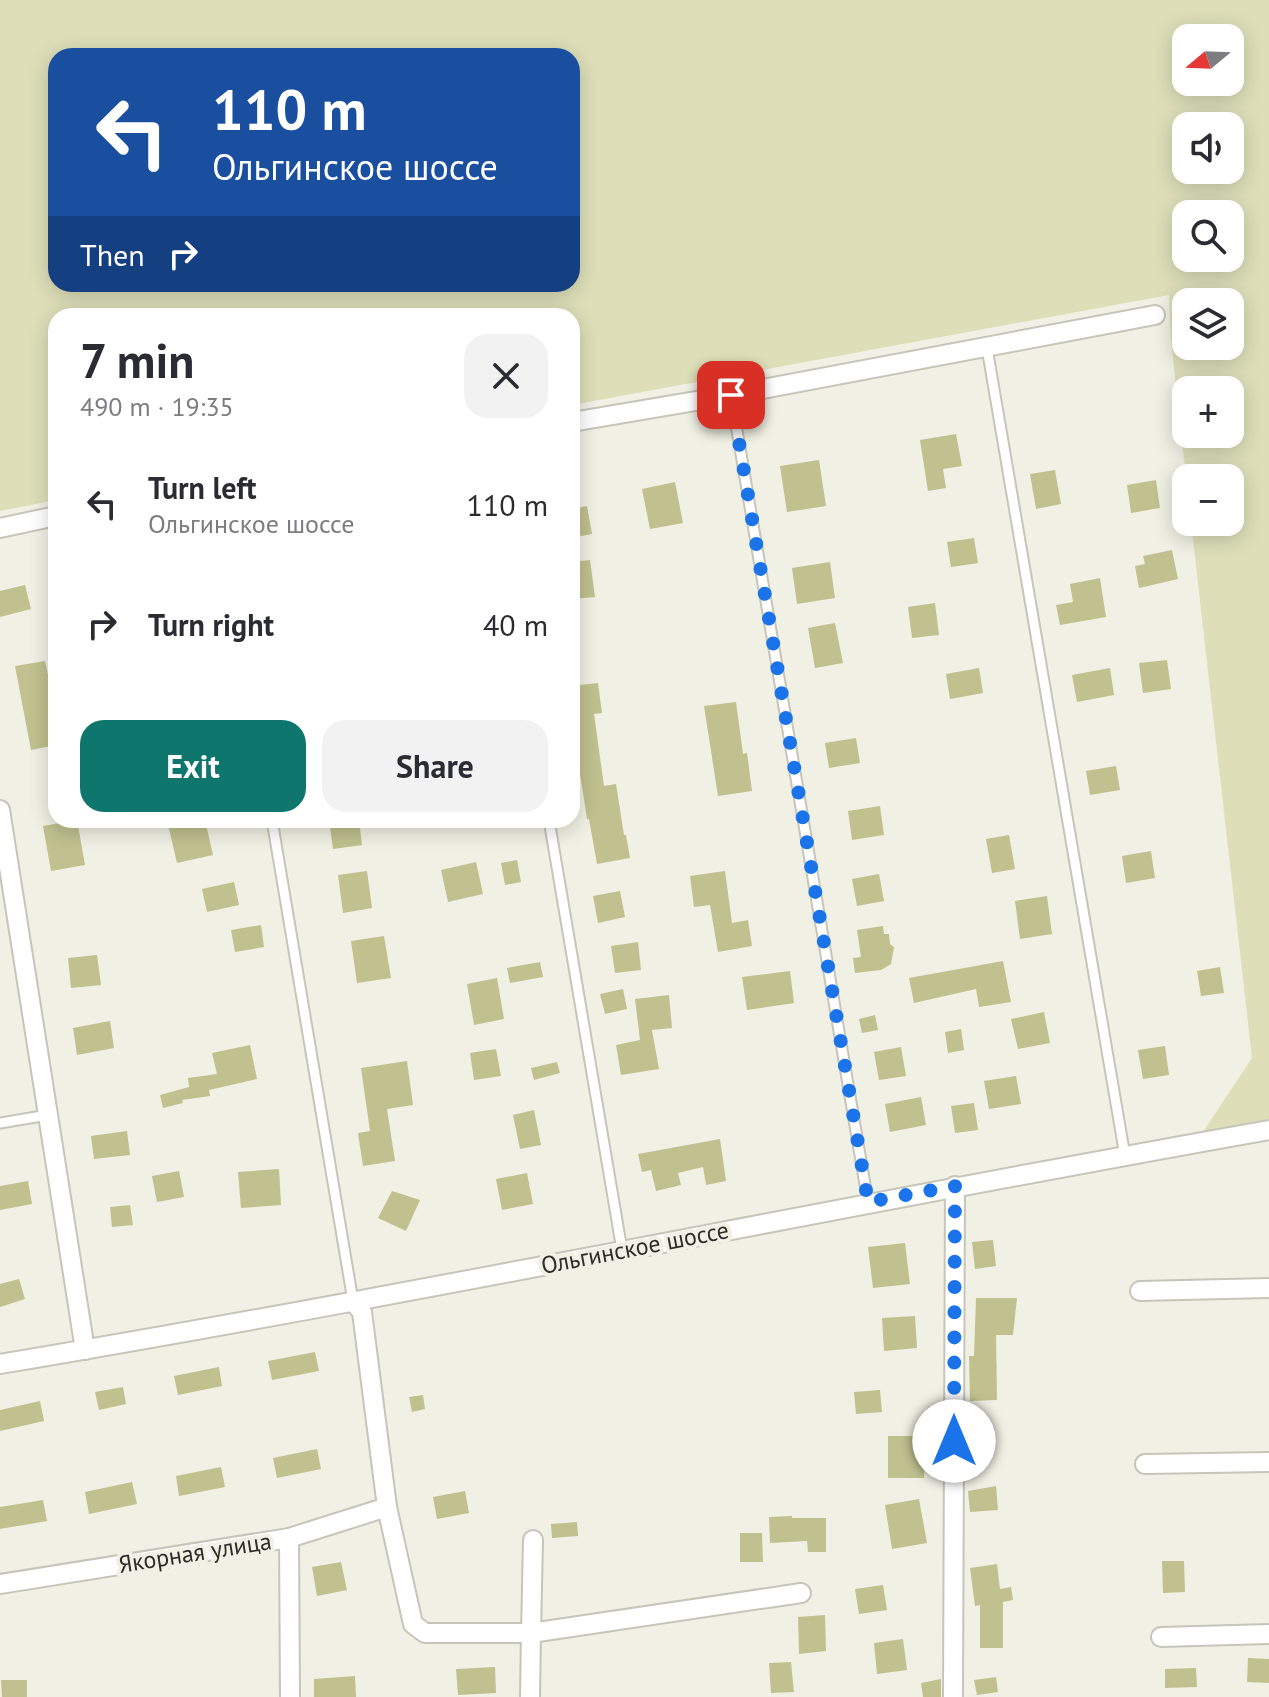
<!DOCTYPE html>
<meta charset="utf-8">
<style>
:root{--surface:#fff;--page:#f2f2f3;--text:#2b2b33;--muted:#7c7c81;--accent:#0f766e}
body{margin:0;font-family:"PT Sans",sans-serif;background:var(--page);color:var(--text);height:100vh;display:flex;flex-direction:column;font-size:30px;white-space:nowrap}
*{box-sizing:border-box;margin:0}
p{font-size:26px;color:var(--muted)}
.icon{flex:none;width:44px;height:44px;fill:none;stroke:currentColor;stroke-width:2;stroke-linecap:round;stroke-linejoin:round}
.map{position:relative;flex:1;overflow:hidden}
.side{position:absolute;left:48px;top:308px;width:532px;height:520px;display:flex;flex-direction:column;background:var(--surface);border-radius:24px;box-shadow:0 4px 20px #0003}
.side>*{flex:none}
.guide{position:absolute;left:48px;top:48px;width:532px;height:244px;border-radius:24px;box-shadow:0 4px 20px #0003;background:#1a4fa0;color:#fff;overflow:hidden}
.needle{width:52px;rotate:251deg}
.fabs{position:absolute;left:1172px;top:24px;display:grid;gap:16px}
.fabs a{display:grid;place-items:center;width:72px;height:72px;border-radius:16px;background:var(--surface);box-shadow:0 4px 20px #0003;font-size:40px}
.pin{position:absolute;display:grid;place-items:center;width:68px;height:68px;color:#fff;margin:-34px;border-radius:16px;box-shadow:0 4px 12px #0006}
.me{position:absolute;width:88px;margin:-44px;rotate:0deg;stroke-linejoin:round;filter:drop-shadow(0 0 6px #0008)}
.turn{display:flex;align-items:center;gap:28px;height:168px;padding:0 32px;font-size:36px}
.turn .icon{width:104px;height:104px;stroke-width:2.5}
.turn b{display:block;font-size:56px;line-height:68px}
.then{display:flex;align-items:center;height:76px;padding:0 32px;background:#0003;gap:16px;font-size:30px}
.round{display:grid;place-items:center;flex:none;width:84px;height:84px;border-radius:24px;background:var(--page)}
.headline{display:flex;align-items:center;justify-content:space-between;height:136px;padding:0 32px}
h1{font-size:48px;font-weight:700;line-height:60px}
.cta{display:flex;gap:16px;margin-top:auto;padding:16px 32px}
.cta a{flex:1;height:92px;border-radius:24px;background:var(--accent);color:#fff;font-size:32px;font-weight:700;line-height:92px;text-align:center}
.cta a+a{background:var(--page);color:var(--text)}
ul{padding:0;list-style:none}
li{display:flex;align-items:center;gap:24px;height:120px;padding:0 32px}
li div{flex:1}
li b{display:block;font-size:30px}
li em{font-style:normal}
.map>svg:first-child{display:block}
</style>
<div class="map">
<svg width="1269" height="1697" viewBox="0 0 1269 1697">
<rect width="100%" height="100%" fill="#f0f0e4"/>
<path fill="#dedfb9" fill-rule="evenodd" d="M0,0H1269V1119L1203,1132L1252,1058L1191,522H1230V478H1186L1171,340L1169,295L572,405V316H56V500L0,511ZM1230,38V82H1186V38ZM56,56H572V284H56ZM1230,126V170H1186V126ZM1230,214V258H1186V214ZM1230,302V346H1186V302ZM1230,390V434H1186V390Z"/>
<g fill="#c0c18f">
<polygon points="956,434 962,466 943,469 946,488 928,491 920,440"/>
<polygon points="819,460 826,506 787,512 780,466"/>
<polygon points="1055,470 1061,504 1036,509 1030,474"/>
<polygon points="1156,480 1160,508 1131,513 1127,485"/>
<polygon points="675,482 683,523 650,529 642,489"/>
<polygon points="587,506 592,534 572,538 572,509"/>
<polygon points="974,538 978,563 951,567 947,542"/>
<polygon points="1172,550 1178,579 1139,588 1135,566 1145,564 1143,556"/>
<polygon points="590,560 595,597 572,599 572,562"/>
<polygon points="830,562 835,598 797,604 792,568"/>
<polygon points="1100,578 1106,617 1060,625 1056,605 1073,602 1070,584"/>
<polygon points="25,585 31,609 0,617 0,591"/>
<polygon points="935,603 939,635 912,638 908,607"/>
<polygon points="835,623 843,663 815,668 808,628"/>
<polygon points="1167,660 1171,689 1143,693 1139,663"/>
<polygon points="45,661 56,711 56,745 31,750 15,666"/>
<polygon points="979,668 983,693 950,699 946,674"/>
<polygon points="1110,668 1114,695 1077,702 1072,675"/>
<polygon points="598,683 602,713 594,714 604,786 616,784 624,835 626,835 630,858 597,864 589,819 587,819 579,767 572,768 572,686"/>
<polygon points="736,702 743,754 747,753 752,791 718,796 704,706"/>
<polygon points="856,738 860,763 829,768 825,743"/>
<polygon points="1116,766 1120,790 1090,795 1086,771"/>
<polygon points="880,806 884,835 852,840 848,811"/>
<polygon points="77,820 85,865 51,871 43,826"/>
<polygon points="167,820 205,820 213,855 177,863"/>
<polygon points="329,820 359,820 362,845 333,849"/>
<polygon points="1009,835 1015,869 992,873 986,839"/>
<polygon points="1151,851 1155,878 1126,883 1122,856"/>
<polygon points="517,860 521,882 505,885 501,863"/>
<polygon points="476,862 483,894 448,902 441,870"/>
<polygon points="367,871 372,908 343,913 338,875"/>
<polygon points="725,871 732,923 748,920 752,946 718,952 710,905 694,907 690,876"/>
<polygon points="879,874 884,901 857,906 852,879"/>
<polygon points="234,882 239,905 207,912 202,889"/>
<polygon points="620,891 625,917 598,923 593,896"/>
<polygon points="1047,896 1052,934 1020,939 1015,901"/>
<polygon points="261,925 264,947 235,952 231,930"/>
<polygon points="883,926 884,934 889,934 890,944 894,947 891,964 881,970 855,973 853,958 861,957 857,930"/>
<polygon points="384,936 391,978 357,983 351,941"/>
<polygon points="638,942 641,970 615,973 611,946"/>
<polygon points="97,955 101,985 71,988 68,958"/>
<polygon points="1003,961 1011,1002 979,1007 976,989 914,1003 909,978"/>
<polygon points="540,962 543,977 510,983 507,968"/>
<polygon points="1220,967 1224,993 1201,996 1197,971"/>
<polygon points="790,971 794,1003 747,1010 742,977"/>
<polygon points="497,978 504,1019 474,1025 467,984"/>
<polygon points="623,989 627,1009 605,1014 600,994"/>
<polygon points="669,995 672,1028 652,1030 659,1069 621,1075 616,1045 640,1040 635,999"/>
<polygon points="1044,1012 1050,1043 1018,1049 1011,1019"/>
<polygon points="875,1015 878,1030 862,1033 859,1019"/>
<polygon points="110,1021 114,1048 77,1055 73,1028"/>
<polygon points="961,1029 964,1050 948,1053 945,1032"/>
<polygon points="250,1045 257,1079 209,1090 210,1096 182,1100 183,1103 163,1108 160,1095 189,1087 188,1078 217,1074 212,1053"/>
<polygon points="1165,1046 1169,1075 1143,1079 1138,1050"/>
<polygon points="901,1047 906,1076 879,1080 874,1052"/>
<polygon points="496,1049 501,1076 474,1080 470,1053"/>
<polygon points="407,1061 413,1105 387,1109 395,1161 363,1166 358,1133 370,1131 361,1068"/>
<polygon points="557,1062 560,1073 534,1080 531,1068"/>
<polygon points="1016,1076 1021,1104 989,1109 984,1081"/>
<polygon points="921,1097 926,1125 890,1132 885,1104"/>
<polygon points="974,1103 978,1130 955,1133 951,1106"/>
<polygon points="534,1110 541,1145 520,1149 513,1115"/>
<polygon points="127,1131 130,1155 94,1159 91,1136"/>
<polygon points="720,1139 726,1181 706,1185 703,1167 678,1173 681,1185 656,1191 651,1170 642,1172 638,1154"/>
<polygon points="279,1169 281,1205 241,1208 238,1172"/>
<polygon points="179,1171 184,1197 157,1202 152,1176"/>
<polygon points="527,1173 533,1204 502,1210 496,1179"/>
<polygon points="28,1181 32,1204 0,1210 0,1186"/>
<polygon points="392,1191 420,1200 406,1231 378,1218"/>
<polygon points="130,1205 133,1225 112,1227 110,1207"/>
<polygon points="993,1240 996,1266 975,1269 972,1242"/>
<polygon points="905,1243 910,1284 873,1288 868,1247"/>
<polygon points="19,1279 25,1299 0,1307 0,1284"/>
<polygon points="976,1298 1017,1298 1013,1335 996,1335 997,1400 970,1401 969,1356 974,1356"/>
<polygon points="915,1316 917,1348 884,1351 882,1318"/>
<polygon points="315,1352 319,1371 272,1380 268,1361"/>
<polygon points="219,1367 222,1386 178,1395 174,1376"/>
<polygon points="123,1387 126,1404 99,1410 95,1392"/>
<polygon points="880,1390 882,1412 856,1414 854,1392"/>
<polygon points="423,1395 425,1409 412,1412 409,1397"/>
<polygon points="40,1401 44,1421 0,1431 0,1410"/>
<polygon points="888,1436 925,1436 924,1478 888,1478"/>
<polygon points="317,1449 321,1469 277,1478 273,1458"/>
<polygon points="221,1467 225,1487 179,1496 176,1476"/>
<polygon points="132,1482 137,1504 89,1514 85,1492"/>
<polygon points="996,1486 998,1510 970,1512 968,1491"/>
<polygon points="465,1491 469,1513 437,1519 433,1497"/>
<polygon points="919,1499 927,1543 892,1549 885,1505"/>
<polygon points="43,1500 47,1521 0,1529 0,1507"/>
<polygon points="792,1516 792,1518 826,1518 826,1552 808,1552 807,1541 770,1543 769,1517"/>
<polygon points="577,1522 578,1536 552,1538 551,1524"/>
<polygon points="740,1533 762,1533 763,1562 740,1562"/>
<polygon points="1162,1561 1184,1561 1185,1592 1163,1593"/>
<polygon points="341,1562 347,1590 317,1596 312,1567"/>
<polygon points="997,1564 1000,1589 1011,1587 1013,1600 1003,1602 1003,1648 980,1648 980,1605 975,1606 970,1568"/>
<polygon points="883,1585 887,1610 859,1614 855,1589"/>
<polygon points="825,1615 826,1651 799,1654 798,1617"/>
<polygon points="903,1639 907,1670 877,1674 874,1643"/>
<polygon points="1248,1658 1269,1659 1269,1683 1247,1682"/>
<polygon points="791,1662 794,1692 771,1693 769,1663"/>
<polygon points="495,1667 496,1693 458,1695 456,1669"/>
<polygon points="1196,1668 1197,1687 1165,1688 1165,1669"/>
<polygon points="355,1676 356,1697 314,1697 314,1679"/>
<polygon points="996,1677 998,1692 977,1695 974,1680"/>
<polygon points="941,1679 941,1697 923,1697 921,1683"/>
<polygon points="1,1680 27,1680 27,1697 2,1697"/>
</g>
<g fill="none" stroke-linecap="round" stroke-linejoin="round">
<defs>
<g id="service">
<polyline points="987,348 1125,1156"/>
<polyline points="731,395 868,1202"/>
<polyline points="272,820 353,1301"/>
<polyline points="549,820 622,1250"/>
<polyline points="0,1123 48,1115"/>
</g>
<g id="minor">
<polyline points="572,422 731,395 1155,315"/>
<polyline points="0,528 56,516"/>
<polyline points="0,810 85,1350"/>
<polyline points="1140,1291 1269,1288"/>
<polyline points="353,1301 362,1312 387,1507 413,1624 425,1633 531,1633 530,1697"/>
<path d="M0,1364C424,1293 845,1205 1269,1130"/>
<polyline points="1145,1464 1269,1462"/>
<polyline points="289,1538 290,1697"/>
<polyline points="533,1540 531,1633 801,1593"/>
<polyline points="0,1584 289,1538 387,1507"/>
<polyline points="1161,1637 1269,1634"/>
<polyline points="953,1697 955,1186"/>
</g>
</defs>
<use href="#service" stroke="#c5c5ba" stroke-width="13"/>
<use href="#minor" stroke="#c5c5ba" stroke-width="22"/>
<use href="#service" stroke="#fff" stroke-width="9"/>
<use href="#minor" stroke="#fff" stroke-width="18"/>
</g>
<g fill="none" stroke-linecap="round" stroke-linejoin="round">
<polyline stroke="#1a73e8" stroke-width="14" stroke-dasharray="0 25.2" points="731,395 868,1202 955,1186 954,1441"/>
</g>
<g text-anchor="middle" stroke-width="8" stroke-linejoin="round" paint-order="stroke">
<g font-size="24" fill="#2c2c28" stroke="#f0f0e4">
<text transform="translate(635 1248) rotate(-11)" y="8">Ольгинское шоссе</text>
<text transform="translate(195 1553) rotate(-9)" y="8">Якорная улица</text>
</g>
</g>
</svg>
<div class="fabs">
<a><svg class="needle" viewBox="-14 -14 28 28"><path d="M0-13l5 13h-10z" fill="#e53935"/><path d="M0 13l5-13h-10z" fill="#7c7c81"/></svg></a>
<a><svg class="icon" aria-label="sound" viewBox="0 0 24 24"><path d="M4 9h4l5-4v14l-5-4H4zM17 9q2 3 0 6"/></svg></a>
<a><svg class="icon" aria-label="search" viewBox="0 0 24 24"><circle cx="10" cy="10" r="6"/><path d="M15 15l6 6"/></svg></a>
<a><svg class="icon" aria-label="layers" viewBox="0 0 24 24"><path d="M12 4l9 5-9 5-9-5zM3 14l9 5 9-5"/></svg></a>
<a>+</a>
<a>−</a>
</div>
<div class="pin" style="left:731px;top:395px;background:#d93025"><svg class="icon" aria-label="arrive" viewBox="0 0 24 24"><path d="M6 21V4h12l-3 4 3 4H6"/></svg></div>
<svg class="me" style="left:954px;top:1441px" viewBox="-20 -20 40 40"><circle r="19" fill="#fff"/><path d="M0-13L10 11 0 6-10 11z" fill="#1a73e8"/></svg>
<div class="guide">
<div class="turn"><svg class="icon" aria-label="left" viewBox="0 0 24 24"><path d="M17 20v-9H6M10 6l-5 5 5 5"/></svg><div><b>110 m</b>Ольгинское шоссе</div></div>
<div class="then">Then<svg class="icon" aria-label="right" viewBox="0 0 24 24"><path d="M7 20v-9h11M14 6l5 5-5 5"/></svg></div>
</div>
<section class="side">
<div class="headline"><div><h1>7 min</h1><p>490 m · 19:35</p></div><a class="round"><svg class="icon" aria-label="close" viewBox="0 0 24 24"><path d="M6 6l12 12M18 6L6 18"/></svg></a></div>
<ul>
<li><svg class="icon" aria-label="left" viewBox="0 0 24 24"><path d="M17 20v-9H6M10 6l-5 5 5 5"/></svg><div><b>Turn left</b><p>Ольгинское шоссе</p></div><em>110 m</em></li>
<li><svg class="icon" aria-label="right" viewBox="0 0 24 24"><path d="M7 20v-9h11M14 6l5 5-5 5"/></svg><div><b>Turn right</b></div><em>40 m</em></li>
</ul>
<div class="cta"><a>Exit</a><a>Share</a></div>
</section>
</div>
